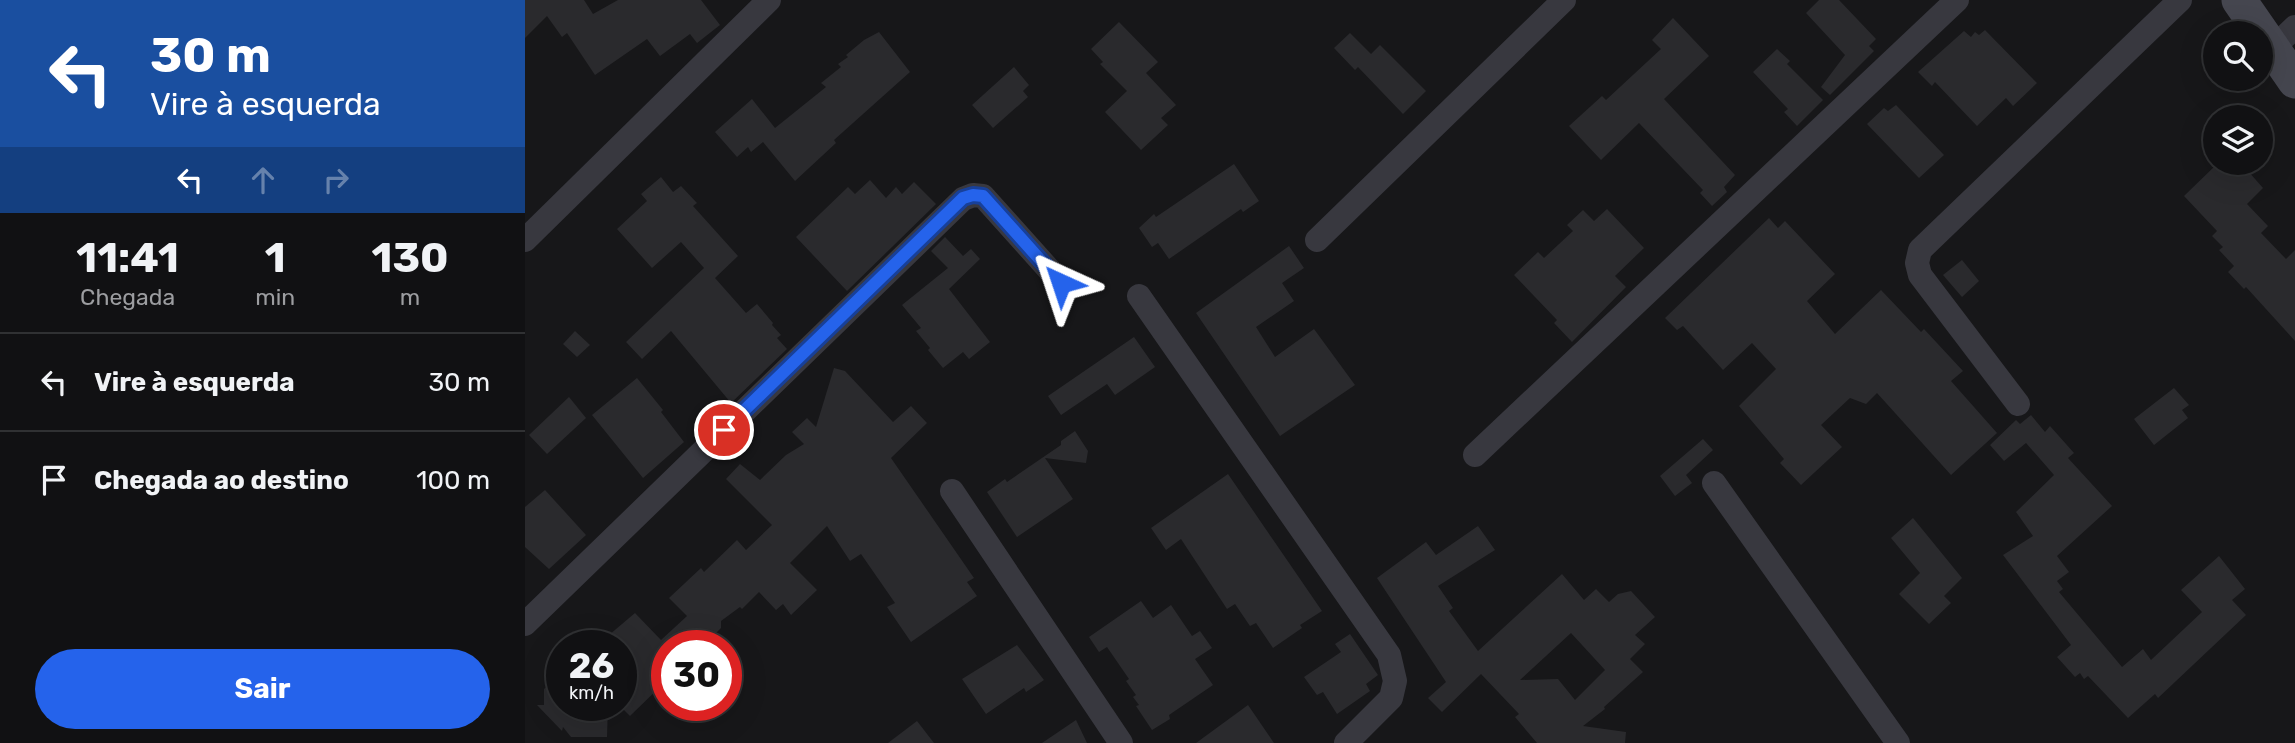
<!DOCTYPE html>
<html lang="pt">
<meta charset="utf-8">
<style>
:root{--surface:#111113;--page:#1a1a1c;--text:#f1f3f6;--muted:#9c9da0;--line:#303133;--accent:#2563eb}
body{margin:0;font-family:Rubik,sans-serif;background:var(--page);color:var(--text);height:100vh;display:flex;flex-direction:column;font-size:26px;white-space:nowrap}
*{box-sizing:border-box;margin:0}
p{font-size:23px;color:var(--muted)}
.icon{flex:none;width:38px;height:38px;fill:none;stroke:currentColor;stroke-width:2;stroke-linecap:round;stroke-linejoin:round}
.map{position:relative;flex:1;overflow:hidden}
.panel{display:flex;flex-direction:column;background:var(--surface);width:525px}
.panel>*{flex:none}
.top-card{background:#1a4fa0;color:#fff;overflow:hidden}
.buttons{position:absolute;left:1678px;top:21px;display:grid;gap:14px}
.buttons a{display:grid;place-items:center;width:70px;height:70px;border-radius:50%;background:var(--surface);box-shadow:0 7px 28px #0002,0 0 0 2px var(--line);font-size:35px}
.speed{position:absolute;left:21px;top:630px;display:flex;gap:14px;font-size:35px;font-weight:700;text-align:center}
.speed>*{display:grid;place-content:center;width:91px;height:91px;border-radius:50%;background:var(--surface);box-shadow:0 7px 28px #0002,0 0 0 2px var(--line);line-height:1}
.speed small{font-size:18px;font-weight:400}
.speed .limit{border:10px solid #d22;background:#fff;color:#111}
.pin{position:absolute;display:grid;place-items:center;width:60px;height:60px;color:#fff;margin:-30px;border:4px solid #fff;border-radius:50%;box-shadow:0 2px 7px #0007}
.me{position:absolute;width:77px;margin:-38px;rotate:318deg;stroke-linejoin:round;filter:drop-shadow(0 0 5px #0008)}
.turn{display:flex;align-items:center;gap:24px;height:147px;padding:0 35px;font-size:32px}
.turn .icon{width:91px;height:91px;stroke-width:2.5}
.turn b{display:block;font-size:49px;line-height:60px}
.lanes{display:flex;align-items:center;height:66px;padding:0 35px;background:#0003;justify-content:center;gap:35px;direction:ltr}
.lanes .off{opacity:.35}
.eta{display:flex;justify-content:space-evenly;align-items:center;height:119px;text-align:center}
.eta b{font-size:42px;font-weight:700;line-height:49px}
.cta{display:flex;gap:14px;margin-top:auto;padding:14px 35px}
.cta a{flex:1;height:80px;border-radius:42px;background:var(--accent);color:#fff;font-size:28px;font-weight:700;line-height:80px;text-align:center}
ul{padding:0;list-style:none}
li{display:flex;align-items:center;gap:21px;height:98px;padding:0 35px;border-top:2px solid var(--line)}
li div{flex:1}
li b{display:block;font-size:26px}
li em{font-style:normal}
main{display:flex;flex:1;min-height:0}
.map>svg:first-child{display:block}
</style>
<main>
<section class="panel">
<div class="top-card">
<div class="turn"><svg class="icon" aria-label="left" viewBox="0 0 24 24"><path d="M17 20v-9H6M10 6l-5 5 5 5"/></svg><div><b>30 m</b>Vire à esquerda</div></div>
<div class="lanes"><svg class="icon" aria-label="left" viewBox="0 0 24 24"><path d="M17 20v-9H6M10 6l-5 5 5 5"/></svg><svg class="icon off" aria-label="ahead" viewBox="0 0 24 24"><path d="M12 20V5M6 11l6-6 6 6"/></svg><svg class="icon off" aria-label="right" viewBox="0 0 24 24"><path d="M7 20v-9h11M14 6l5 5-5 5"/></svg></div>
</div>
<div class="eta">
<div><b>11:41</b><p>Chegada</p></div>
<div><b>1</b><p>min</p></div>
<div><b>130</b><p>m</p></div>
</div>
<ul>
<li><svg class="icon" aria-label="left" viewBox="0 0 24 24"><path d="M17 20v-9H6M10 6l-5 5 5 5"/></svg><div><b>Vire à esquerda</b></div><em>30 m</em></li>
<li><svg class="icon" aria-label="arrive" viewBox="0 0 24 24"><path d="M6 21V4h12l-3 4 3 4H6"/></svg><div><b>Chegada ao destino</b></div><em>100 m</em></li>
</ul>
<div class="cta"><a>Sair</a></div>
</section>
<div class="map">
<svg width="1770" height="743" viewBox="0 0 1770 743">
<rect width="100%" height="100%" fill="#171719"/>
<g fill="#2a2a2d" fill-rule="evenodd">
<polygon points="0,0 59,0 68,14 93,0 176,0 195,25 172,43 165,34 135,56 122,39 70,75 42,33 37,37 22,16 0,38"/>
<polygon points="1294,0 1314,0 1351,39 1344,46 1349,51 1305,95 1296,87 1320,55 1281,13"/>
<polygon points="1148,18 1184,56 1139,99 1210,175 1199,187 1202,192 1187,206 1175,193 1178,190 1114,123 1076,160 1044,126 1077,96 1081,100 1136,49 1127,40"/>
<polygon points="594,22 633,62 621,73 651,105 636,118 643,125 616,150 580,112 602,91 575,64 578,62 566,49"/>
<polygon points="1460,30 1512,83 1488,106 1481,98 1452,126 1410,82 1407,86 1393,72 1439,31 1446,37 1450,32 1454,35"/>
<polygon points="354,32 385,72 309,140 311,143 270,181 238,142 226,152 223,147 212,157 190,132 227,99 250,128 301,87 296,83 316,67 313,64 323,57 321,55 339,40"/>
<polygon points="825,33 846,54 855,45 901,91 878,114 833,67 830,70 809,48"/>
<polygon points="1252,49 1265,61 1262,64 1298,100 1272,126 1259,112 1263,109 1228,72"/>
<polygon points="489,67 504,85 498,91 503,97 468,128 447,105"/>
<polygon points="1371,105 1419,155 1394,178 1342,124 1359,108 1363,111"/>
<polygon points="1693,163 1716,163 1738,188 1722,204 1743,226 1736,233 1761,259 1770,250 1770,341 1721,287 1719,289 1703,272 1709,266 1694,250 1698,247 1687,236 1692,231 1659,196"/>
<polygon points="709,164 734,201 718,212 716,209 644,259 633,243 627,247 614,228 629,214 631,217"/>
<polygon points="136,177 148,192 156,186 172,203 168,206 213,256 190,278 221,313 232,304 248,323 247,325 256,335 252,338 262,349 206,403 146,331 117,359 101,342 179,268 156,242 127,268 92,229 122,201 116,194"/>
<polygon points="345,180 361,198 371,187 377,194 389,182 411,204 322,291 271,237 323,187 330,194"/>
<polygon points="1082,209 1119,248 1090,276 1101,287 1047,342 1029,323 1032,320 989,275 1013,252 1019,258 1048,231 1042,225 1058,210 1069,221"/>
<polygon points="1244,218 1253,228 1260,221 1310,274 1282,301 1310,334 1356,290 1396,332 1399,329 1438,371 1426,381 1472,433 1426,475 1352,393 1341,404 1325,398 1296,425 1317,447 1276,485 1255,463 1259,459 1214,406 1251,369 1227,343 1198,370 1158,326 1152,330 1140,318"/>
<polygon points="420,237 438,256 446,249 455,259 424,289 465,342 444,359 438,352 418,368 403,350 405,348 391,331 396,328 377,305 423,268 406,251"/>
<polygon points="764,246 779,268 757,283 769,301 731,327 750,357 789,329 830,385 755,436 671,313"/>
<polygon points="1437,260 1454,281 1437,297 1418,275"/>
<polygon points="50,331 65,345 52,357 38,344"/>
<polygon points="609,337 630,367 590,395 582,384 536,415 523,396"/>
<polygon points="309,368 320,371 368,422 386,406 402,423 366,458 449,578 442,582 452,596 386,642 362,607 370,603 336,554 325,561 302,526 265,563 292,590 266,615 258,604 251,610 234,592 217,609 215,607 196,621 196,628 178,646 141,646 142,680 105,716 96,707 96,646 71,646 110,613 136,640 162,616 144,598 176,568 179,572 212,540 221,550 247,525 201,479 215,464 235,480 261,455 279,444 267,432 282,418 291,427"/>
<polygon points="112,378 138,410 136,412 159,442 118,478 67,415"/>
<polygon points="1649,388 1664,405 1657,410 1663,418 1629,445 1609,419"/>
<polygon points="44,397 61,418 22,454 4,435"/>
<polygon points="1506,415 1520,432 1525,426 1549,453 1543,458 1587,506 1532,556 1544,572 1532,581 1538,589 1534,592 1597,667 1618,649 1626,660 1677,612 1656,590 1694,556 1720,589 1707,600 1721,615 1633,698 1630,694 1603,718 1563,676 1559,679 1555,673 1550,677 1532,657 1546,645 1478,555 1508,536 1491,512 1529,475 1501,443 1479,461 1465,445 1491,420 1495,424"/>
<polygon points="550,431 563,451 561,463 520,458 548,499 492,537 462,492 480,479 482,482 536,445 536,441"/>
<polygon points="1178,439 1188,450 1161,475 1167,483 1150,496 1135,476"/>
<polygon points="703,474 797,611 775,625 777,628 748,648 731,623 725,626 710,604 702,609 656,539 641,550 626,528"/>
<polygon points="20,490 61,535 24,569 0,547 0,507"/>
<polygon points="1388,518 1437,578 1419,596 1426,603 1404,624 1374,594 1395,573 1366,538"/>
<path d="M953,526L970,550L913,586L928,608L924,611L953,651L1037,574L1059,600L1071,589L1084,602L1093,594L1106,591L1130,617L1110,635L1120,644L1105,659L1118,672L1079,707L1080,709L1058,726L1101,732L1100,743H1012L990,717L994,714L956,674L917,712L903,698L921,682L852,578L901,542L911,555ZM1046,633L1080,670L1050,700L1033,679L995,680Z"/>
<polygon points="616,601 628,618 646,605 667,636 675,631 687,648 670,659 688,685 644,715 645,719 627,730 611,706 614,705 608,697 611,695 601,681 604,679 582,647 574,652 564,637"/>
<polygon points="825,634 853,675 841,684 845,691 812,714 798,692 792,695 779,677 816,652 810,644"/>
<polygon points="492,645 519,680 501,692 499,688 461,714 437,679"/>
<polygon points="37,674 37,705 83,705 82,737 46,737 38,727 37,731 12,705 19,705 19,689"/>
<polygon points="723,705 749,743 671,743"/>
<polygon points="551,720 562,743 517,743"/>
<polygon points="392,721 409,743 363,743"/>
</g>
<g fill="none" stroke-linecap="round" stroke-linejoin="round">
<g stroke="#38383f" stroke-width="24">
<polyline points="1748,48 1770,27"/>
<polyline points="0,240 244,0"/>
<polyline points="792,240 1039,0"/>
<polyline points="614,296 864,655 870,681 866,698 821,743"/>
<polyline points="1493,404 1395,275 1392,263 1395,250 1655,0"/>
<polyline points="950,455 1432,0"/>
<polyline points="1189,483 1373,743"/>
<polyline points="427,491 596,743"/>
<polyline points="0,624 438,199 448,195 458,196 536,283"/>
</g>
<polyline stroke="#45464f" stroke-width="35" points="1714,0 1770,81"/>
</g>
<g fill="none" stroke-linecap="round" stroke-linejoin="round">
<defs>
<polyline id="route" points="199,430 438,198 448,195 458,196 536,283"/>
</defs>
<use href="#route" stroke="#184099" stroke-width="18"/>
<use href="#route" stroke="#2563eb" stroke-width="12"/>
</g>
</svg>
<div class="buttons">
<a><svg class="icon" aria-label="search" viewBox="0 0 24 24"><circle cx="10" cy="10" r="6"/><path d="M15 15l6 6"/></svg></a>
<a><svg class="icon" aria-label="layers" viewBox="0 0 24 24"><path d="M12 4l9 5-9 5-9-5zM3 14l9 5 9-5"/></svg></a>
</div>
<div class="speed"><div>26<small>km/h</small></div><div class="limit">30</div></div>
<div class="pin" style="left:199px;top:430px;background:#d93025"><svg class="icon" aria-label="arrive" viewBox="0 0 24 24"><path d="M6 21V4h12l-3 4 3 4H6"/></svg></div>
<svg class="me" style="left:536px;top:283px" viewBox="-20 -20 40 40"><path d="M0-17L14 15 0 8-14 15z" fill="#2563eb" stroke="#fff" stroke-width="4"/></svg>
</div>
</main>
